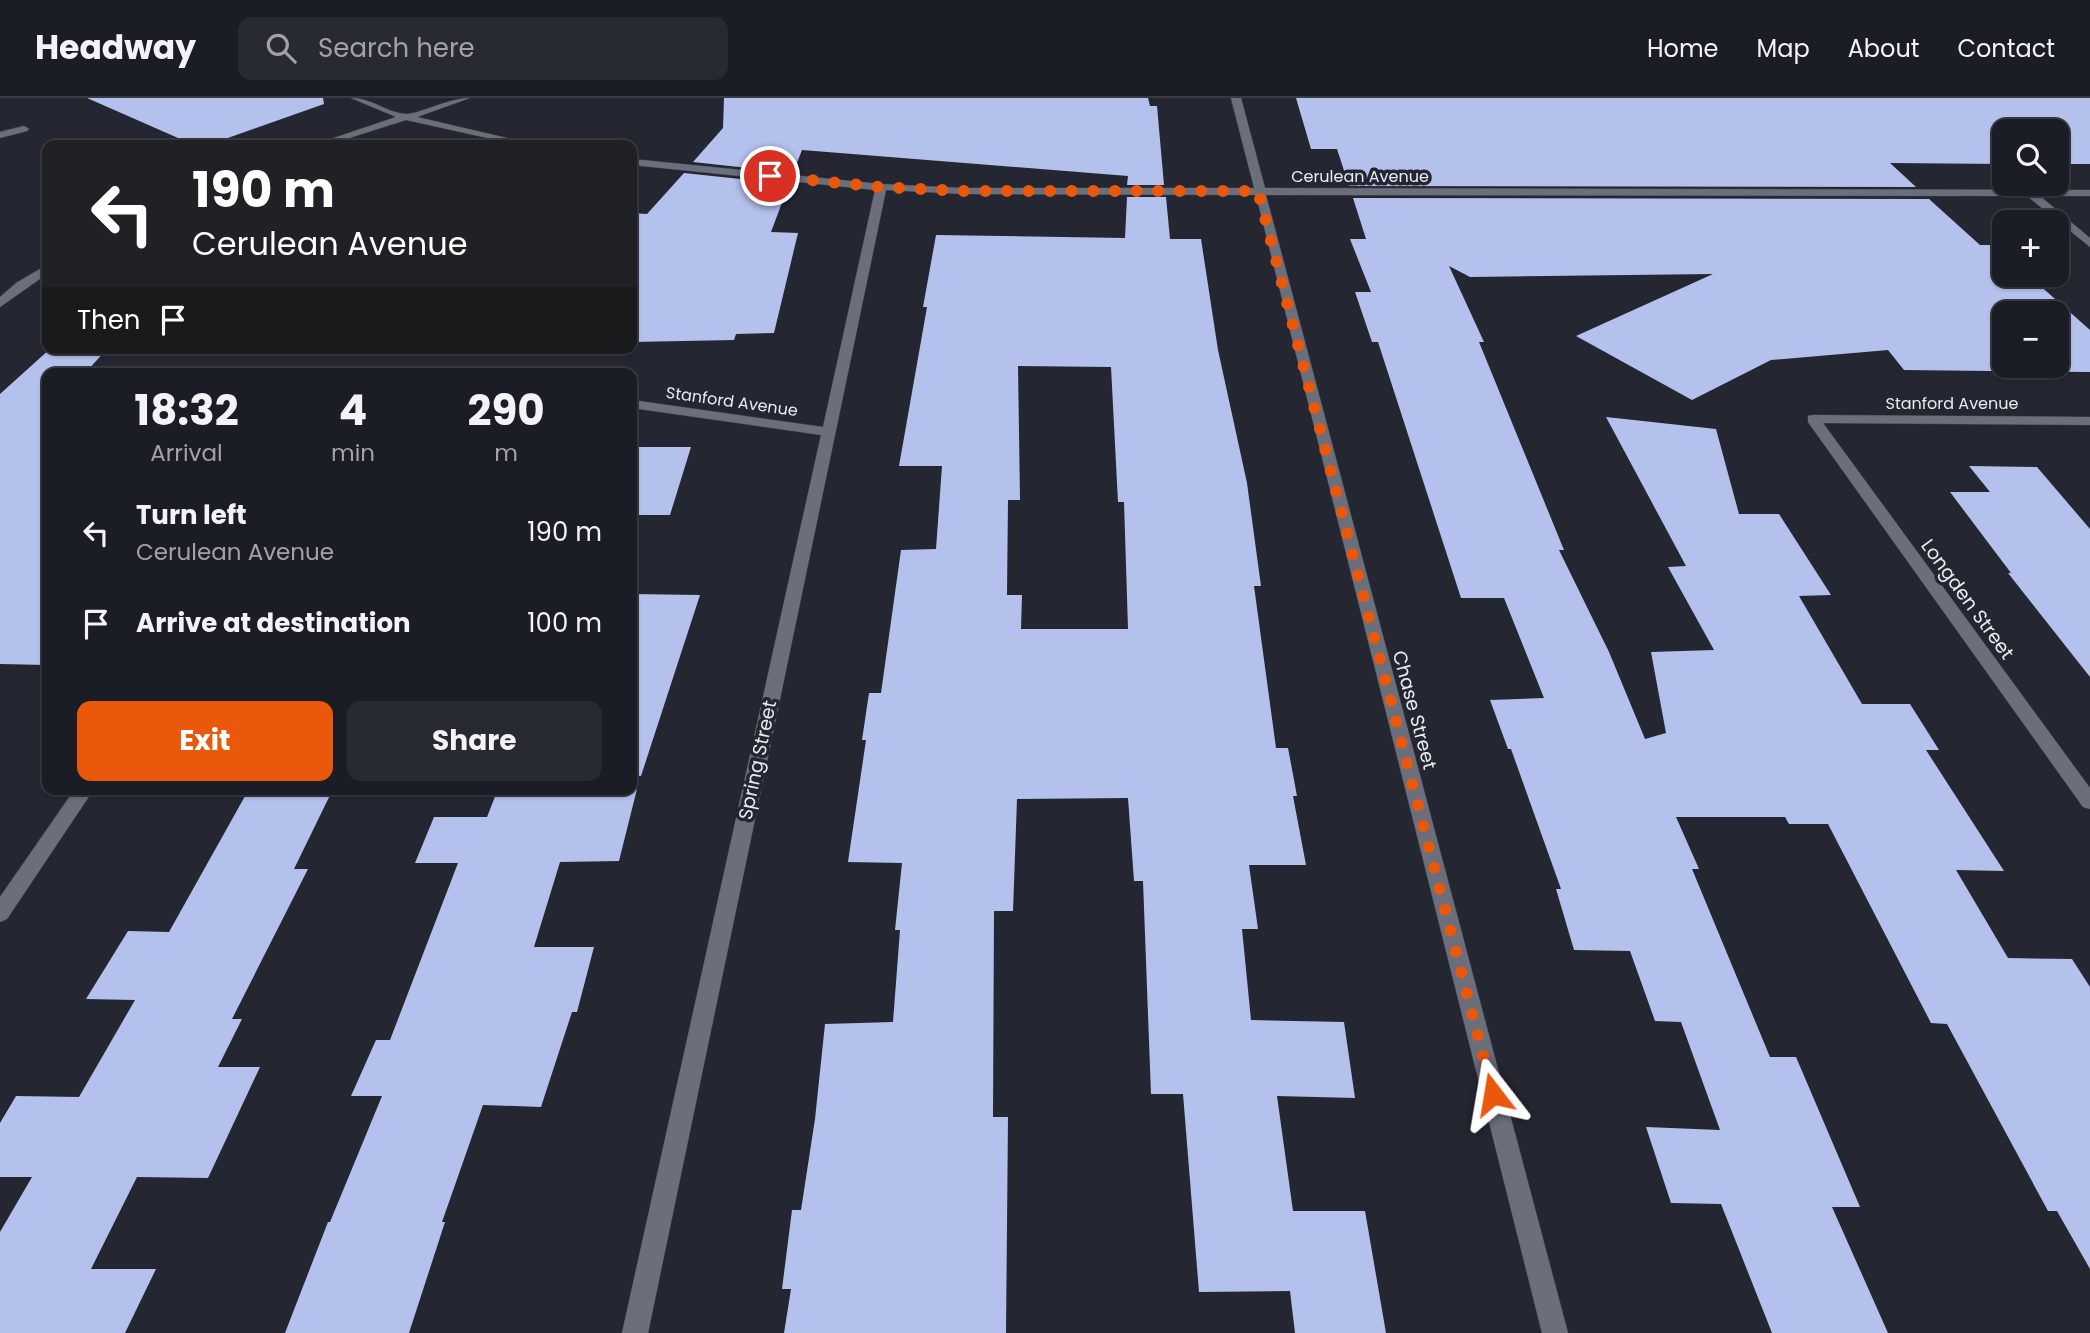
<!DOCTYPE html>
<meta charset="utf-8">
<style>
:root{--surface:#1b1d26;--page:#282a32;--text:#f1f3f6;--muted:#a0a2a7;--line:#393b43;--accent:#ea580c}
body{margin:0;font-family:Poppins,sans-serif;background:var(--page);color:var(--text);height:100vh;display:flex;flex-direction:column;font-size:26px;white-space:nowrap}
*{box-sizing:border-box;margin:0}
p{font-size:23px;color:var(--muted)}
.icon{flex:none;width:38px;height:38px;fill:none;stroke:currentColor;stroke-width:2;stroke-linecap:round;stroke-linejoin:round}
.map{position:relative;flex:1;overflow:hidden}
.details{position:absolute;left:42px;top:270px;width:595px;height:427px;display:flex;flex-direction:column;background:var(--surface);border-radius:14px;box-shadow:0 2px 5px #0004,0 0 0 2px var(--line)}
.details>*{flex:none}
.banner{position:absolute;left:42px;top:42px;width:595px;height:214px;border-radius:14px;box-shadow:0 2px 5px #0004,0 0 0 2px var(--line);background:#202124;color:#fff;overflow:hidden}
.controls{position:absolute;left:1992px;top:21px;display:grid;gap:14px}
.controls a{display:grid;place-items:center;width:77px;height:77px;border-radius:14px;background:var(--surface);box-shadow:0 2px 5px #0004,0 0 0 2px var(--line);font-size:35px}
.pin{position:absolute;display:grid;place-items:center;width:60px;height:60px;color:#fff;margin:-30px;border:4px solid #fff;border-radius:50%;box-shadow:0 2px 7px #0007}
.me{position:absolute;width:77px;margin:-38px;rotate:346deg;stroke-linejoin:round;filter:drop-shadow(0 0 5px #0008)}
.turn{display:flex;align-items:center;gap:24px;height:147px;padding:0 35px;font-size:32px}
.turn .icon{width:91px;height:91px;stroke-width:2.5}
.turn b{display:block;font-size:49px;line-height:60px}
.then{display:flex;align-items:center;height:66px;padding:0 35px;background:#0003;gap:14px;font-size:26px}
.eta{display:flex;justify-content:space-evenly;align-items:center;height:119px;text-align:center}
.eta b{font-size:42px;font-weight:700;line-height:49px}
.action{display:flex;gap:14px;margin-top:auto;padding:14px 35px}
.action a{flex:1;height:80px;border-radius:14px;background:var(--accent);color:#fff;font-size:28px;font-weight:700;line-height:80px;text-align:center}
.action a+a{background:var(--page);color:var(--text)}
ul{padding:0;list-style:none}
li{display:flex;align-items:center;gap:21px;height:91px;padding:0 35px}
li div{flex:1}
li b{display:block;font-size:26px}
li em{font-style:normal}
header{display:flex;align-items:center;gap:42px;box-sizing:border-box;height:98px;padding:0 35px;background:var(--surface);border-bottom:2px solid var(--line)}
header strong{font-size:33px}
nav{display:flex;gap:38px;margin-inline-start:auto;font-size:24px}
.search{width:490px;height:63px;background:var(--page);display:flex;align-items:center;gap:18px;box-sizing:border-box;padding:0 24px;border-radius:14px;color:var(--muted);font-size:26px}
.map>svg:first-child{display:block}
</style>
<header>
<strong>Headway</strong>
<div class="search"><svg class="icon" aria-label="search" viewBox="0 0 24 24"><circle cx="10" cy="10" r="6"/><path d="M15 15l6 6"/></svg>Search here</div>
<nav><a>Home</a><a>Map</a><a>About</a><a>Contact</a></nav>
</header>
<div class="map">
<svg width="2090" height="1235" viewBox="0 0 2090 1235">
<rect width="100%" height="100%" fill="#242732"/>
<g fill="#b4c1ec" fill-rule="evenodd">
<polygon points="87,0 323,0 324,6 208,47 194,47"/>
<polygon points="724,0 1148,0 1150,8 1157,8 1164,87 1127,87 1128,78 802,52 793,75 693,64 723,30"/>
<polygon points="1296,0 2090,0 2090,66 2056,66 2056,33 2004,33 2004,66 1890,65 1916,89 1349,88 1337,51 1311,51"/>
<polygon points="684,75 789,86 771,134 798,135 774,235 736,236 734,242 632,244 632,115 647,116"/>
<path d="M1127,99H1166L1170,141H1201L1218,252L1247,385L1261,488H1254L1276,650H1288L1297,698H1293L1306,767H1249L1258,831H1242L1251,922L1344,924L1355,1000L1277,998L1293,1113H1365L1386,1235H1295L1290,1193L1199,1194L1183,996H1151L1143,783H1134L1128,700L1017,701L1013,813H994L993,1019H1008L1006,1235H784L791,1191H782L792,1112H801L815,1021L825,926L893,924L900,832H895L902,765L848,764L866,642H862L869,595H881L901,452L936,451L942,368H899L927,209H923L936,137L1125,140ZM1018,268L1111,269L1118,404H1124L1128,531H1021L1022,497H1007L1008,402H1020Z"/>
<path d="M1353,100L1929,101L1980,147H1994L2004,156V177H2028L2090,232V274L1904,272L1888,252L1771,262L1692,302L1576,238L1713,176L1470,179L1449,168L1484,244H1479L1564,452H1559L1609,554L1645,641L1666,635L1651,554L1714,552L1668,469L1686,468L1606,319L1716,331L1739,416H1779L1831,497L1799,498L1862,606H1910L1939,652H1926L2004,773L1956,772L2008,860L2072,861L2090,889V1171L2057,1113H2048L1947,926L1931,925L1828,726H1789L1785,719H1676L1699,771H1692L1770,959H1796L1860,1109H1832L1888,1235H1772L1721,1106L1671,1105L1646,1029L1720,1032L1681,924L1655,923L1630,853L1574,852L1556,791H1561L1511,651H1508L1490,602L1544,600L1504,500H1461L1378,244H1372L1355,194H1371L1350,141H1366ZM2004,215H2056V268H2004Z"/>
<polygon points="51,250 108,250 85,275 47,275 47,567 0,566 0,296"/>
<polygon points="632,349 691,349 670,417 632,417"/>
<polygon points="1969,368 2037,369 2090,431 2090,579 2008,475 2011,475 1950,394 1990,394"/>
<polygon points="632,496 700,497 641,678 632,677"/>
<polygon points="249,691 333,691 294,771 308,771 232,921 242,921 218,969 260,969 208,1080 137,1079 91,1171 156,1171 125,1235 0,1235 0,1134 32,1079 0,1079 0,1025 16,998 79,999 135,902 86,901 128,833 169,834"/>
<polygon points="498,691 637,691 619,763 560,764 534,849 594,849 577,914 572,914 541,1009 483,1007 442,1124 445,1124 409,1235 285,1235 328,1124 330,1124 382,998 351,998 376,942 390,942 458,765 415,765 434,719 487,719"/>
</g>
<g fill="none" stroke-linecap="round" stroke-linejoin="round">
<defs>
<g id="minor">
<path d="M351,0C371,0 386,14 405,16C418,17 448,0 470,0L417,19L537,47H519L406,22L327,47H313L396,19Z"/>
<polygon points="1231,0 1241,0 1265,90 2090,92 2090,98 2040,98 2090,140 2090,149 2027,98 1266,97 1568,1235 1542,1235 1256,97 963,96 886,92 648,1235 622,1235 821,337 632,310 632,302 823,329 875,92 632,67 632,61 881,86 963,90 1254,90"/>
<polygon points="24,28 29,31 27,33 0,40 0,34"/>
<polygon points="47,167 47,176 0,209 0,199 16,185"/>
<polygon points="405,268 428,272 429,275 391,275"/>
<polygon points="1813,317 2090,319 2090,327 1823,325 2090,690 2090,711 2083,709 1808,324 1808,318"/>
<polygon points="75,691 94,691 7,821 0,824 0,799"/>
</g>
</defs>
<use href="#minor" stroke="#42454e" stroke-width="1"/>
<use href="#minor" fill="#6b6f7c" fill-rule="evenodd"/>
</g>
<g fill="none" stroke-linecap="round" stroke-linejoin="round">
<polyline stroke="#ea580c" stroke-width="12" stroke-dasharray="0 21.6" points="770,78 881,89 963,93 1258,93 1493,996"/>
</g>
<g text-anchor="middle" stroke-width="7" stroke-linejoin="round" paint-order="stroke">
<g font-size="16" fill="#e8ebf2" stroke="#242732">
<text x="1360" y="84">Cerulean Avenue</text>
<text transform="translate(732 303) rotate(8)" y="6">Stanford Avenue</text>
<text x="1952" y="311">Stanford Avenue</text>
</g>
<g font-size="19" fill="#e8ebf2" stroke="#242732">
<text transform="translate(1968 501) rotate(54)" y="7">Longden Street</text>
<text transform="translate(1415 612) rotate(75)" y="7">Chase Street</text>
<text transform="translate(757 662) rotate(-78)" y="7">Spring Street</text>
</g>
</g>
</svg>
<div class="controls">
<a><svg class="icon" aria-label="search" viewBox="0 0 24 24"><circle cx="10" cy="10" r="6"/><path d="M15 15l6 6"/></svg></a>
<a>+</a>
<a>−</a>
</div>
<div class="pin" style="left:770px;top:78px;background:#d93025"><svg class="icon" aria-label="arrive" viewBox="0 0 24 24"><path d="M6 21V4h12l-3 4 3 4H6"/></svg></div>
<svg class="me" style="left:1493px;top:996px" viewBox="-20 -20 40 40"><path d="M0-17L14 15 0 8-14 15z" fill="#ea580c" stroke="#fff" stroke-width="4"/></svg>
<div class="banner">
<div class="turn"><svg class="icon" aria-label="left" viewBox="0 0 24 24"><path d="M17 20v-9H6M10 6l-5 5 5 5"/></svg><div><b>190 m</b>Cerulean Avenue</div></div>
<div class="then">Then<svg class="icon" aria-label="arrive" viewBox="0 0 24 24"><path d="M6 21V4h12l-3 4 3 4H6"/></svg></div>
</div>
<section class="details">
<div class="eta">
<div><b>18:32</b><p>Arrival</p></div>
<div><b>4</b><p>min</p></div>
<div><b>290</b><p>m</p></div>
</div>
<ul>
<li><svg class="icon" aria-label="left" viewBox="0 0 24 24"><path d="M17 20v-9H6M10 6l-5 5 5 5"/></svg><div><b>Turn left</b><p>Cerulean Avenue</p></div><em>190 m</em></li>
<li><svg class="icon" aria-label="arrive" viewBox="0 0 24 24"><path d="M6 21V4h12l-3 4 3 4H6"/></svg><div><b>Arrive at destination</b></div><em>100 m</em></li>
</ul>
<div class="action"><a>Exit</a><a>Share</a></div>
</section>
</div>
